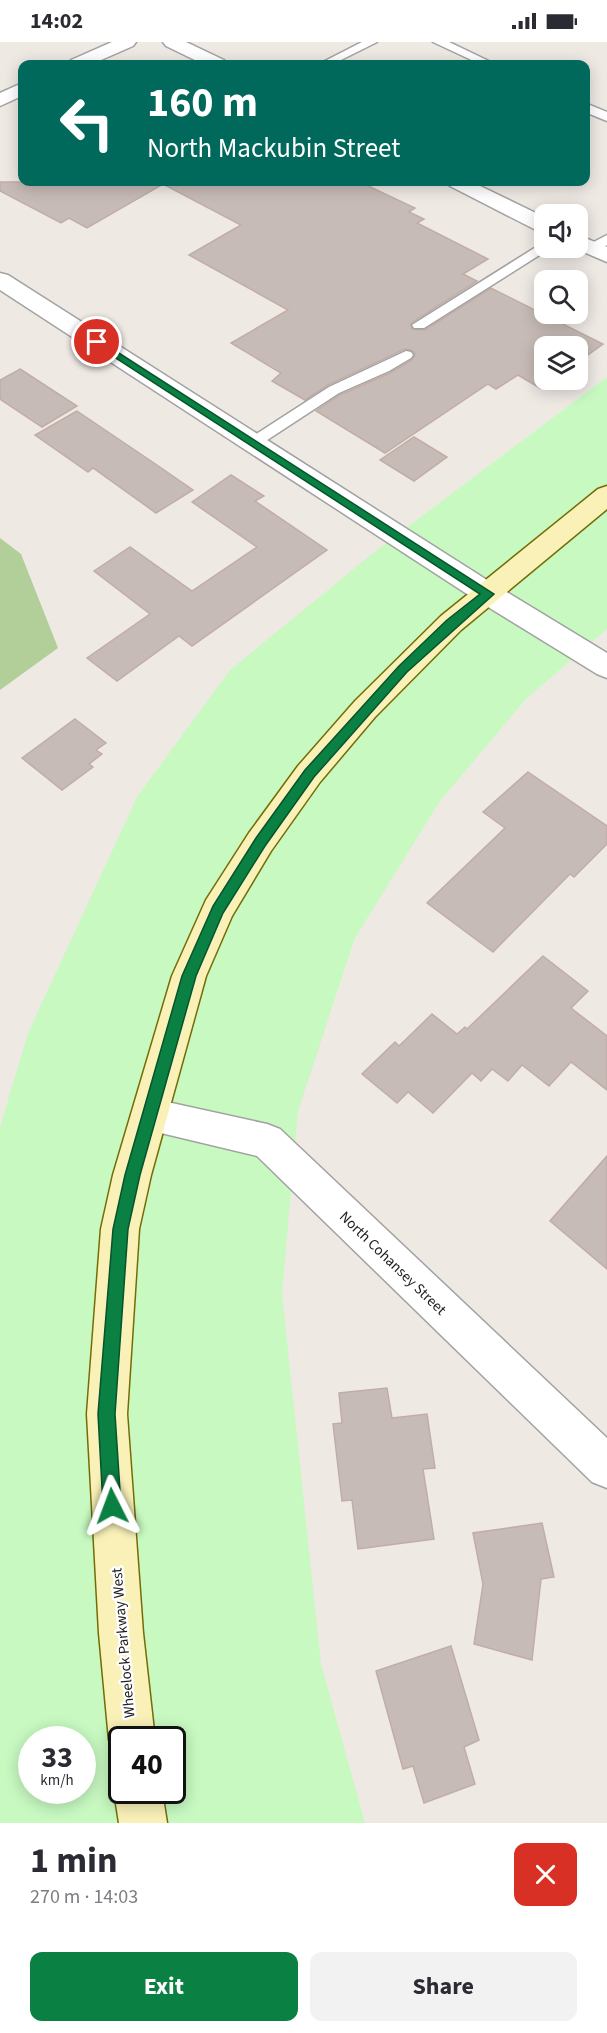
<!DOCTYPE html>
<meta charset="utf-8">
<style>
:root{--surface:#fff;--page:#f2f2f3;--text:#2b2b33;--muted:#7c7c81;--accent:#0b8043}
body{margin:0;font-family:"Source Sans 3",sans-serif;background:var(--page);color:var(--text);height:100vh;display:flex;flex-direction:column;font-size:22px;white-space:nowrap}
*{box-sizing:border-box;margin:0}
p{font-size:20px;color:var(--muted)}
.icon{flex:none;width:33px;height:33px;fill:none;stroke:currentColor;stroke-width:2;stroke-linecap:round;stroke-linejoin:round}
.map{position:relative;height:1781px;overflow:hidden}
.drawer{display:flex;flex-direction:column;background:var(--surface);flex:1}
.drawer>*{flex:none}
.hud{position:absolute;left:18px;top:18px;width:572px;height:126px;border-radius:12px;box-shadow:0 3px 15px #0003;background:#00695c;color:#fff;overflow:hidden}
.controls{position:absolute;left:534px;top:162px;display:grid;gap:12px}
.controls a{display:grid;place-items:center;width:54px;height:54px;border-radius:12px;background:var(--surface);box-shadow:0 3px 15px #0003;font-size:30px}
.speed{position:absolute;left:18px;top:1684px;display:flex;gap:12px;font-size:30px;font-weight:700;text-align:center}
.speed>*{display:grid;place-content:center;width:78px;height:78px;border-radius:50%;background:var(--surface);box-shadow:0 3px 15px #0003;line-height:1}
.speed small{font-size:15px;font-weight:400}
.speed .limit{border:3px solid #111;border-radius:9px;background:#fff;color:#111}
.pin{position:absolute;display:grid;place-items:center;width:51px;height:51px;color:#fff;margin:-26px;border:3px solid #fff;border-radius:50%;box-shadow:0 2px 6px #0007}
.me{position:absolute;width:66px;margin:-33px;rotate:357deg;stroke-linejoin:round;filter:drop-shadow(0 0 4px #0008)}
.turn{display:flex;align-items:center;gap:21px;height:126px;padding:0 30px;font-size:27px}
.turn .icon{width:78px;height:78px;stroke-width:2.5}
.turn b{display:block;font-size:42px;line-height:51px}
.round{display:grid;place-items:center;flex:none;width:63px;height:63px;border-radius:12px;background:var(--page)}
.overview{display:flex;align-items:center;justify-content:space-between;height:102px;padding:0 30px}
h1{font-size:36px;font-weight:700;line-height:45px}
.primary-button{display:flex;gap:12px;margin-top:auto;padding:12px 30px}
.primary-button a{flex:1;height:69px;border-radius:12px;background:var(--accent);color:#fff;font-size:24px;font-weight:700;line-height:69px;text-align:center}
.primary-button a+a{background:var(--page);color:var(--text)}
.status{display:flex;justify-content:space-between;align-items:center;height:42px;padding:0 30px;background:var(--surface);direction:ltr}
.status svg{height:16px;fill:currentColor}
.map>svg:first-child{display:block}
</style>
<div class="status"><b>14:02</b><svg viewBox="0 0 49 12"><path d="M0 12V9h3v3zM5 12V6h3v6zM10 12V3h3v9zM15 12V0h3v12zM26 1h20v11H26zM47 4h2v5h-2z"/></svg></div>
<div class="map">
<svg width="607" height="1781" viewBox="0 0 607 1781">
<rect width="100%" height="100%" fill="#efe9e4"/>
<polygon fill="#b2ce99" points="0,496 21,512 58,606 0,648"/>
<path fill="#c7f9c1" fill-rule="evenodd" d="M607,335V587L526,657L440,759L355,896L298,1069L282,1252L321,1622L365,1781H0V1085L28,991L137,755L230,628L378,507ZM32,1698H82V1749H32ZM122,1698H172V1749H122Z"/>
<g fill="#c7bbb7" stroke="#c1ada6" stroke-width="1.5">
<polygon points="0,140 360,140 415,166 409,170 424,177 417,181 488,217 463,232 477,239 411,281 412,287 425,288 491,246 603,302 578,320 578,304 544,304 544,338 553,338 540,346 518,333 496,347 488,342 385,411 316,369 340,353 390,331 412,318 415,312 411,308 405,307 328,343 305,358 272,339 281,331 231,301 288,268 189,213 241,183 163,142 87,186 69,176 61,181 0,149"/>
<polygon points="20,327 77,364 42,385 0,357 0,338"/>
<polygon points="77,369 154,421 193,448 156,471 93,426 88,430 35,393"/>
<polygon points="414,395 447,415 414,439 380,418"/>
<polygon points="231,433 264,454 255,459 327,508 192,604 179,594 117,639 87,616 150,572 94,529 130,505 192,549 257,505 192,460"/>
<polygon points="75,677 106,701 96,708 102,712 89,722 93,725 62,748 22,716"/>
<polygon points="528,730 607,784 607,802 574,835 570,832 493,910 427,861 505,786 483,770"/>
<polygon points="543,914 588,949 571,966 607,994 607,1048 571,1020 549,1044 522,1023 508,1039 492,1027 481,1039 472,1031 433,1071 408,1050 397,1061 362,1032 395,1000 399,1004 432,972 457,992 465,985 467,987"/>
<polygon points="607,1114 607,1227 550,1179"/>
<polygon points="387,1346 392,1376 427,1372 435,1426 423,1427 434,1497 358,1507 352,1458 342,1459 333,1382 342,1381 339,1351"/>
<polygon points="542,1481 554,1535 541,1537 532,1618 474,1602 483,1542 473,1491"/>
<polygon points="451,1604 479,1698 464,1705 475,1742 424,1761 413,1724 403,1727 376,1629"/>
</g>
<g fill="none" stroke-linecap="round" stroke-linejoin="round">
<defs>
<g id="lane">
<polygon points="362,0 377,0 333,22 319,22"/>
<polygon points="433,0 449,0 495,22 480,22"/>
<polygon points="585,61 607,70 607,79 585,70"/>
<polygon points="607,193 607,203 598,209 588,209 586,206 588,203"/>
<polygon points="544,200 544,206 549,207 424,286 414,286 412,283"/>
<polygon points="406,309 411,310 413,313 411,316 389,329 339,351 258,404 246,404 244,400 329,345"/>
</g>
<g id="street">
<polygon points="112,0 136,0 133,4 92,22 69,22 71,18"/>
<polygon points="163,0 186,0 224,18 226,22 203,22 166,4"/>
<polygon points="22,41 22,54 0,64 0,51"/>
<polygon points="447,140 472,140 544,175 544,189 536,188 450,144"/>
<polygon points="578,193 607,205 607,220 574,206 578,206"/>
<polygon points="0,231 8,233 487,538 607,611 607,636 597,632 467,552 0,248"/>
<polygon points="149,1056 267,1082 280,1087 607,1396 607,1446 592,1440 257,1114 136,1085 131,1073 136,1061"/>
</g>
<g id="secondary">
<polygon points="607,444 607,467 461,588 375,675 320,740 271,809 232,874 206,934 151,1133 139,1187 127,1372 143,1591 155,1698 122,1698 122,1717 116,1714 109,1698 99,1591 87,1372 101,1187 113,1133 172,934 206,858 249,791 298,724 355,659 441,574 598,447"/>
<polygon points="122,1732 122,1749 162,1749 167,1781 119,1781 114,1749"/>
</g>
</defs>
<use href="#lane" stroke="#a2a2a2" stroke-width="3"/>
<use href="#street" stroke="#a2a2a2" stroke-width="3"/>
<use href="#secondary" stroke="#756c05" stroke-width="3"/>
<use href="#lane" fill="#fff" fill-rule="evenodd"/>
<use href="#street" fill="#fff" fill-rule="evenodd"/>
<use href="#secondary" fill="#f9f1b8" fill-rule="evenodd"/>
</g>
<polygon fill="#0b8043" stroke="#07532c" stroke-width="1.5" points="97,297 494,552 407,630 314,735 265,804 223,871 196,934 140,1133 128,1187 115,1372 121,1464 118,1471 112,1473 106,1471 103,1464 98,1372 113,1187 125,1133 182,934 213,864 256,796 305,728 399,624 447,578 480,552 94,302 92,300"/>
<g text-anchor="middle" stroke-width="4.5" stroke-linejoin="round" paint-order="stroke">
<g font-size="15" fill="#1e1e1e" stroke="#fff">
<text transform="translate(393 1221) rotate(44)" y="5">North Cohansey Street</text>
<text transform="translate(123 1601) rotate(-95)" y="5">Wheelock Parkway West</text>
</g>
</g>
</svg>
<div class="controls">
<a><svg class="icon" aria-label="sound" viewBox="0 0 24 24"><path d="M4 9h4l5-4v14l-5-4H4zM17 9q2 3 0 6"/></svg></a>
<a><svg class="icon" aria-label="search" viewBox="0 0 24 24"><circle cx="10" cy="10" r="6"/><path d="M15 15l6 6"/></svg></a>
<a><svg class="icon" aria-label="layers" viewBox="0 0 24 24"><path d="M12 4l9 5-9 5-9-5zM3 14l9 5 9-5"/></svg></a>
</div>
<div class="speed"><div>33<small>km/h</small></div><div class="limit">40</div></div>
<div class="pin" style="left:97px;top:300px;background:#d93025"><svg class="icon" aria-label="arrive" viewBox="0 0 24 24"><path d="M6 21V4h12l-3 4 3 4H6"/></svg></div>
<svg class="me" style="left:112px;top:1464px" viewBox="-20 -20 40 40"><path d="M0-17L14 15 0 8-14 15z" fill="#0b8043" stroke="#fff" stroke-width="4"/></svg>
<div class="hud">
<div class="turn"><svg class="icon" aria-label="left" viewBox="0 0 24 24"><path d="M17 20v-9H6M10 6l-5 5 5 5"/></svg><div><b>160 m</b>North Mackubin Street</div></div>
</div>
</div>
<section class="drawer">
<div class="overview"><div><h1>1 min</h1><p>270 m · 14:03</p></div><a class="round" style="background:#d93025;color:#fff"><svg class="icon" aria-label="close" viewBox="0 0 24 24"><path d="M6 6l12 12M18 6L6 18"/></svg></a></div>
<div class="primary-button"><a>Exit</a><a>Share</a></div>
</section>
